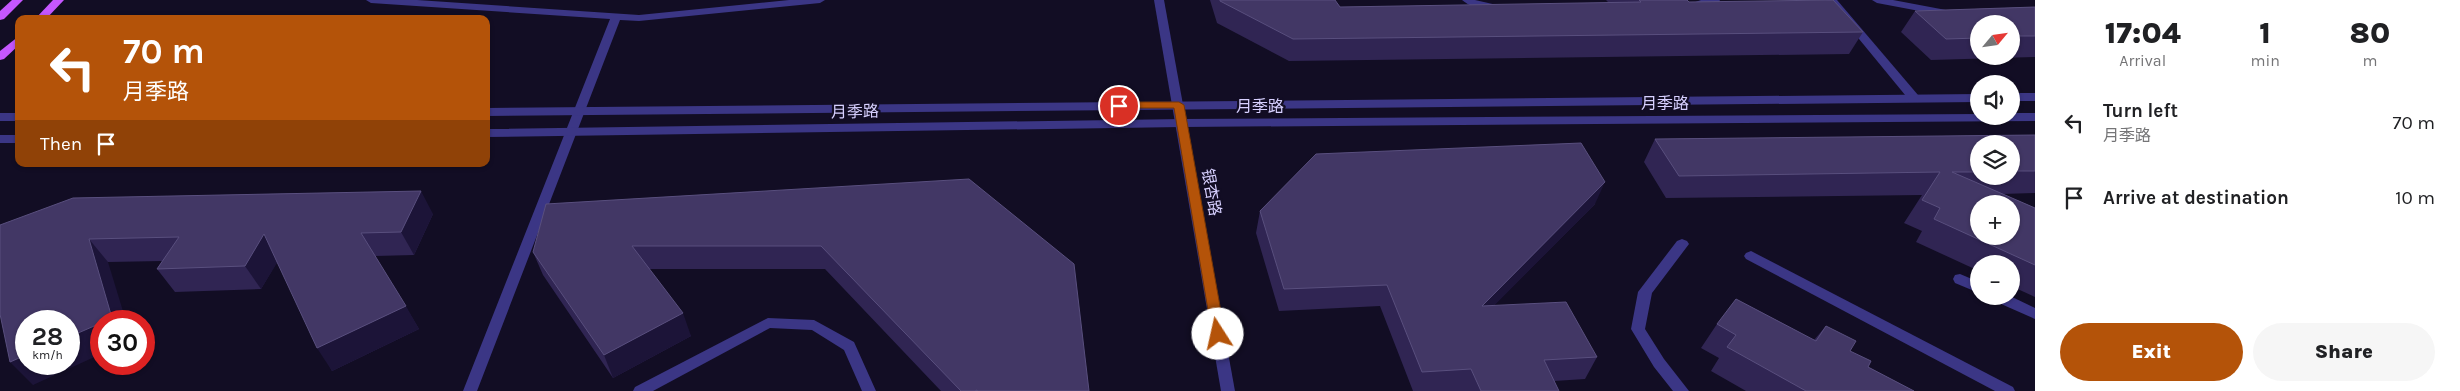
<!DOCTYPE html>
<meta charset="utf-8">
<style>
:root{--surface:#fff;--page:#f6f6f6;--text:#202124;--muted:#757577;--accent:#b45309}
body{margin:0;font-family:Karla,"Noto Sans SC",sans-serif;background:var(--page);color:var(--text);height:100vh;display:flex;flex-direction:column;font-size:19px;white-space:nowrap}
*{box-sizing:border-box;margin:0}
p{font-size:16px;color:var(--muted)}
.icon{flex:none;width:28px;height:28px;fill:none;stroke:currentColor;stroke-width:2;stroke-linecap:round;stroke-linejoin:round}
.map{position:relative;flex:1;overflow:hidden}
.sheet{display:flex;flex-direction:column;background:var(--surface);width:425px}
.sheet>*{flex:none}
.banner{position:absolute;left:15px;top:15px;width:475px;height:152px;border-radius:10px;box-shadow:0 1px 4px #0004;background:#b45309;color:#fff;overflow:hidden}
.needle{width:32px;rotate:61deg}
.fabs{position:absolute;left:1970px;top:15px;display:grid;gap:10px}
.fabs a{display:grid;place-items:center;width:50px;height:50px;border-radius:50%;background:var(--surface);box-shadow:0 1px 4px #0004;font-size:25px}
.speed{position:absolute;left:15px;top:310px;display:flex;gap:10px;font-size:25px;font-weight:700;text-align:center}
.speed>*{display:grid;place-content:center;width:65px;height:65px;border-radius:50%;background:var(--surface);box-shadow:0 1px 4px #0004;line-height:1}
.speed small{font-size:12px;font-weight:400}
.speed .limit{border:8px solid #d22;background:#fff;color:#111}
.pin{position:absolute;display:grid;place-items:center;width:42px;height:42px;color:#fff;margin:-21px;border:2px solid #fff;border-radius:50%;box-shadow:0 1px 5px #0007}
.me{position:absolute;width:55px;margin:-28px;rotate:350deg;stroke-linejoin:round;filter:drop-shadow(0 0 4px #0008)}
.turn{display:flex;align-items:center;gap:18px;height:105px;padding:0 25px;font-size:22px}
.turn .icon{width:65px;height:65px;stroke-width:2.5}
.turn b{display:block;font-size:35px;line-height:42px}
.then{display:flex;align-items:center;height:48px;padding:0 25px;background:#0003;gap:10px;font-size:19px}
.eta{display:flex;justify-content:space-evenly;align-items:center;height:85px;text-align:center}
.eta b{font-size:30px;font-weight:800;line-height:35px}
.action{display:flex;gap:10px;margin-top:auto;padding:10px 25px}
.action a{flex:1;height:58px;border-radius:30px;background:var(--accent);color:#fff;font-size:20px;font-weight:800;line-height:58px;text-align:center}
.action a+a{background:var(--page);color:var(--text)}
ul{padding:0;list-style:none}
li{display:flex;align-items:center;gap:15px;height:75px;padding:0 25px}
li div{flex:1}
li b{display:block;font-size:19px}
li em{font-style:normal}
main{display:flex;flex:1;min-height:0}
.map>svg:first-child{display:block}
</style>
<main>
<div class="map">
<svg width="2035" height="391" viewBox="0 0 2035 391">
<rect width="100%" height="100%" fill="#120d24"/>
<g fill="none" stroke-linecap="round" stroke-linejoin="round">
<g fill="#3b3685" fill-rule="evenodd">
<polygon points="366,0 417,0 639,15 789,0 825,0 820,3 639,21 620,20 477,391 463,391 610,19 371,3"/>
<path d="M1462,0H1475L1497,5L1498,7C1490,14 1470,7 1462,0Z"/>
<polygon points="1701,0 1720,0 1719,2 1692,8 1687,5"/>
<polygon points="1827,0 1837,0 1918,95 1920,98 1918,101 1910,101"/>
<polygon points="1872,0 1893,0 1946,10 1951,13 1946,16 1877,3"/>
<polygon points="1682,239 1687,241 1689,244 1652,293 1645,329 1664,359 1689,391 1673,391 1654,367 1631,329 1638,292 1677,241"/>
<polygon points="1751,251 2013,387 2015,391 1995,391 1746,259 1744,256 1746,253"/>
<polygon points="1960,274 1979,282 1979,293 1955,283 1953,279 1955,275"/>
<polygon points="1990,296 2010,296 2035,308 2035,319 1992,300"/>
<polygon points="768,318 814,320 854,342 876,391 862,391 844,350 812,330 770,328 653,391 633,391 635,387"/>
</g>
<polygon fill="#3b3685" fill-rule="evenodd" points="1154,0 1164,0 1235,391 1221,391"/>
<g fill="#3b3685" fill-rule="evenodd">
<rect x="2011" y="93" width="24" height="8"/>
<polygon points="1979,94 1979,102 486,116 486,108"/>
<rect x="0" y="113" width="19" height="8"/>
<polygon points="2011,113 2035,113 2035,121 1182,127 486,137 486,129 1182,119 1979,114 1979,116 2011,116"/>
<rect x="0" y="135" width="19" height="8"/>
</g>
<g fill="#c557ff" fill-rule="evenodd">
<polygon points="12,0 23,0 4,19 0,20 0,11"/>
<polygon points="53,0 64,0 46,19 35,19"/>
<polygon points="19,36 19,45 4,59 0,60 0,51"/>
</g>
</g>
<g fill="#302553" fill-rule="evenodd">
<polygon points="1210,0 1335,0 1340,7 1609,3 1606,0 1687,0 1689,2 1863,32 1849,54 1289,61 1217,23"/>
<path d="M2035,7V57L1931,60L1901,32L1915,11ZM1979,24H2011V56H1979Z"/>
<path d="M2035,135V193L2002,194L2035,208V297L2011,286V264H1979V271L1916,242L1922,231L1904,223L1922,195L1666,198L1644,162L1655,139ZM1979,144H2011V176H1979Z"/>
<polygon points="969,179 1089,391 941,391 825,269 649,269 691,336 613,378 543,275 533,252"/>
<polygon points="73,198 433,214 414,255 375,256 419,329 332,371 277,262 261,289 175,292 157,269 162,261 108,262 33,385"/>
<polygon points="1595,204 1494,305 1597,357 1585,379 1554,381 1559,391 1413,391 1380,306 1279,311 1256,233 1260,211"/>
<polygon points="1717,324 1814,340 1826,326 1850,351 1868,367 1914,391 1746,391 1711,371 1719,358 1701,348"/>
</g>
<g fill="#1c1438">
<polygon points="1605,182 1595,204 1472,328 1482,306"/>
<polygon points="421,191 433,214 414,255 401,232"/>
<polygon points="264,234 280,258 261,289 245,266"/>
<polygon points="89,239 108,262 126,321 105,321"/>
<polygon points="406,306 419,329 332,371 317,348"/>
<polygon points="683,313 691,336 613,378 604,355"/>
<polygon points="101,323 101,354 33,385 10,362 26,355 26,364 69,364 69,337"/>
</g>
<g fill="#423765" stroke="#594f7e" fill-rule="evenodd">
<polygon points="1220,0 1335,0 1340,7 1641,2 1639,0 1687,0 1689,2 1833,0 1863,32 1293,39 1220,1"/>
<polygon points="2035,7 2035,36 2011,36 2011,24 1979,24 1979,38 1946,39 1915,11"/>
<path d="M2035,135V171H2011V144H1979V172H1952L2035,208V265L1934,219L1940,208L1922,200L1940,172L1679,176L1655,139ZM1979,204H2011V236H1979Z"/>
<polygon points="1581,143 1605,182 1482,306 1566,302 1597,357 1544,360 1559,391 1481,391 1471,369 1422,372 1387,285 1284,289 1260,211 1316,154"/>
<polygon points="969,179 1074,264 1089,391 977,391 977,390 975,391 961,391 821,246 632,246 683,313 604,355 533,252 546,204"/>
<polygon points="421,191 401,232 361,233 406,306 317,348 264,234 245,266 157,269 179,237 89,239 112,318 105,321 101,321 101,323 69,337 69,321 26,321 26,355 10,362 0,314 0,225 73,198"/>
<polygon points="1736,299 1816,341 1826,326 1856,341 1850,351 1871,361 1868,367 1914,391 1806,391 1727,347 1736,335 1717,324"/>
</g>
<polygon fill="#b45309" stroke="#753606" points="1119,102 1179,102 1184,105 1225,334 1223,337 1214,337 1212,334 1174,108 1115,108 1114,106"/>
<g text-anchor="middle" stroke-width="4.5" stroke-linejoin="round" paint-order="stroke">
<g font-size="16" fill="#d7d0ff" stroke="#120d24">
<text x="1665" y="109">月季路</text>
<text x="1260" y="112">月季路</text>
<text transform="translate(855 111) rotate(-1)" y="6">月季路</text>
<text transform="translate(1212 192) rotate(80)" y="6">银杏路</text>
</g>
</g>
</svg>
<div class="fabs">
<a><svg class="needle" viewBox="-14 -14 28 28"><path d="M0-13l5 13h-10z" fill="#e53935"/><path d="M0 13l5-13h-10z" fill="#757577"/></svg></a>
<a><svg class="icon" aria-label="sound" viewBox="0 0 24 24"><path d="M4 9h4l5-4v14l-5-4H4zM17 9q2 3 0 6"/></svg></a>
<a><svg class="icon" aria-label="layers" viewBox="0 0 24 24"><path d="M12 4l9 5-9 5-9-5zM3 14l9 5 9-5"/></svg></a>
<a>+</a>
<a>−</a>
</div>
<div class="speed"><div>28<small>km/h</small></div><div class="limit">30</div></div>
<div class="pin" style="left:1119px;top:106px;background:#d93025"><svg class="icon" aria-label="arrive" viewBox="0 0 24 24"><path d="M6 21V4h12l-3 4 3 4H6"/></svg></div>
<svg class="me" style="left:1218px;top:334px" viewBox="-20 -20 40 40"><circle r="19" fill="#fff"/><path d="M0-13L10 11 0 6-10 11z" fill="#b45309"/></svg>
<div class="banner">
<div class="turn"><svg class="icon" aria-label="left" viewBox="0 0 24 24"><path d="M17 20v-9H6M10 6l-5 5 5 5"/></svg><div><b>70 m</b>月季路</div></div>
<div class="then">Then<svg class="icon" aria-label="arrive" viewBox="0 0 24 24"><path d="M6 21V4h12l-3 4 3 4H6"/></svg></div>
</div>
</div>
<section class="sheet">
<div class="eta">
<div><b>17:04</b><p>Arrival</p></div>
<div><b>1</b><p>min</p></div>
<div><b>80</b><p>m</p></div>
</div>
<ul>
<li><svg class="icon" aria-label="left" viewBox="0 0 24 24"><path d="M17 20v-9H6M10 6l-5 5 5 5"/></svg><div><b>Turn left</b><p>月季路</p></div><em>70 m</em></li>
<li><svg class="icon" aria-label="arrive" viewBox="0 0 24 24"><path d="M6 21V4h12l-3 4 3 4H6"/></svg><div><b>Arrive at destination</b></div><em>10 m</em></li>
</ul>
<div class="action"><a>Exit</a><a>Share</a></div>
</section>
</main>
